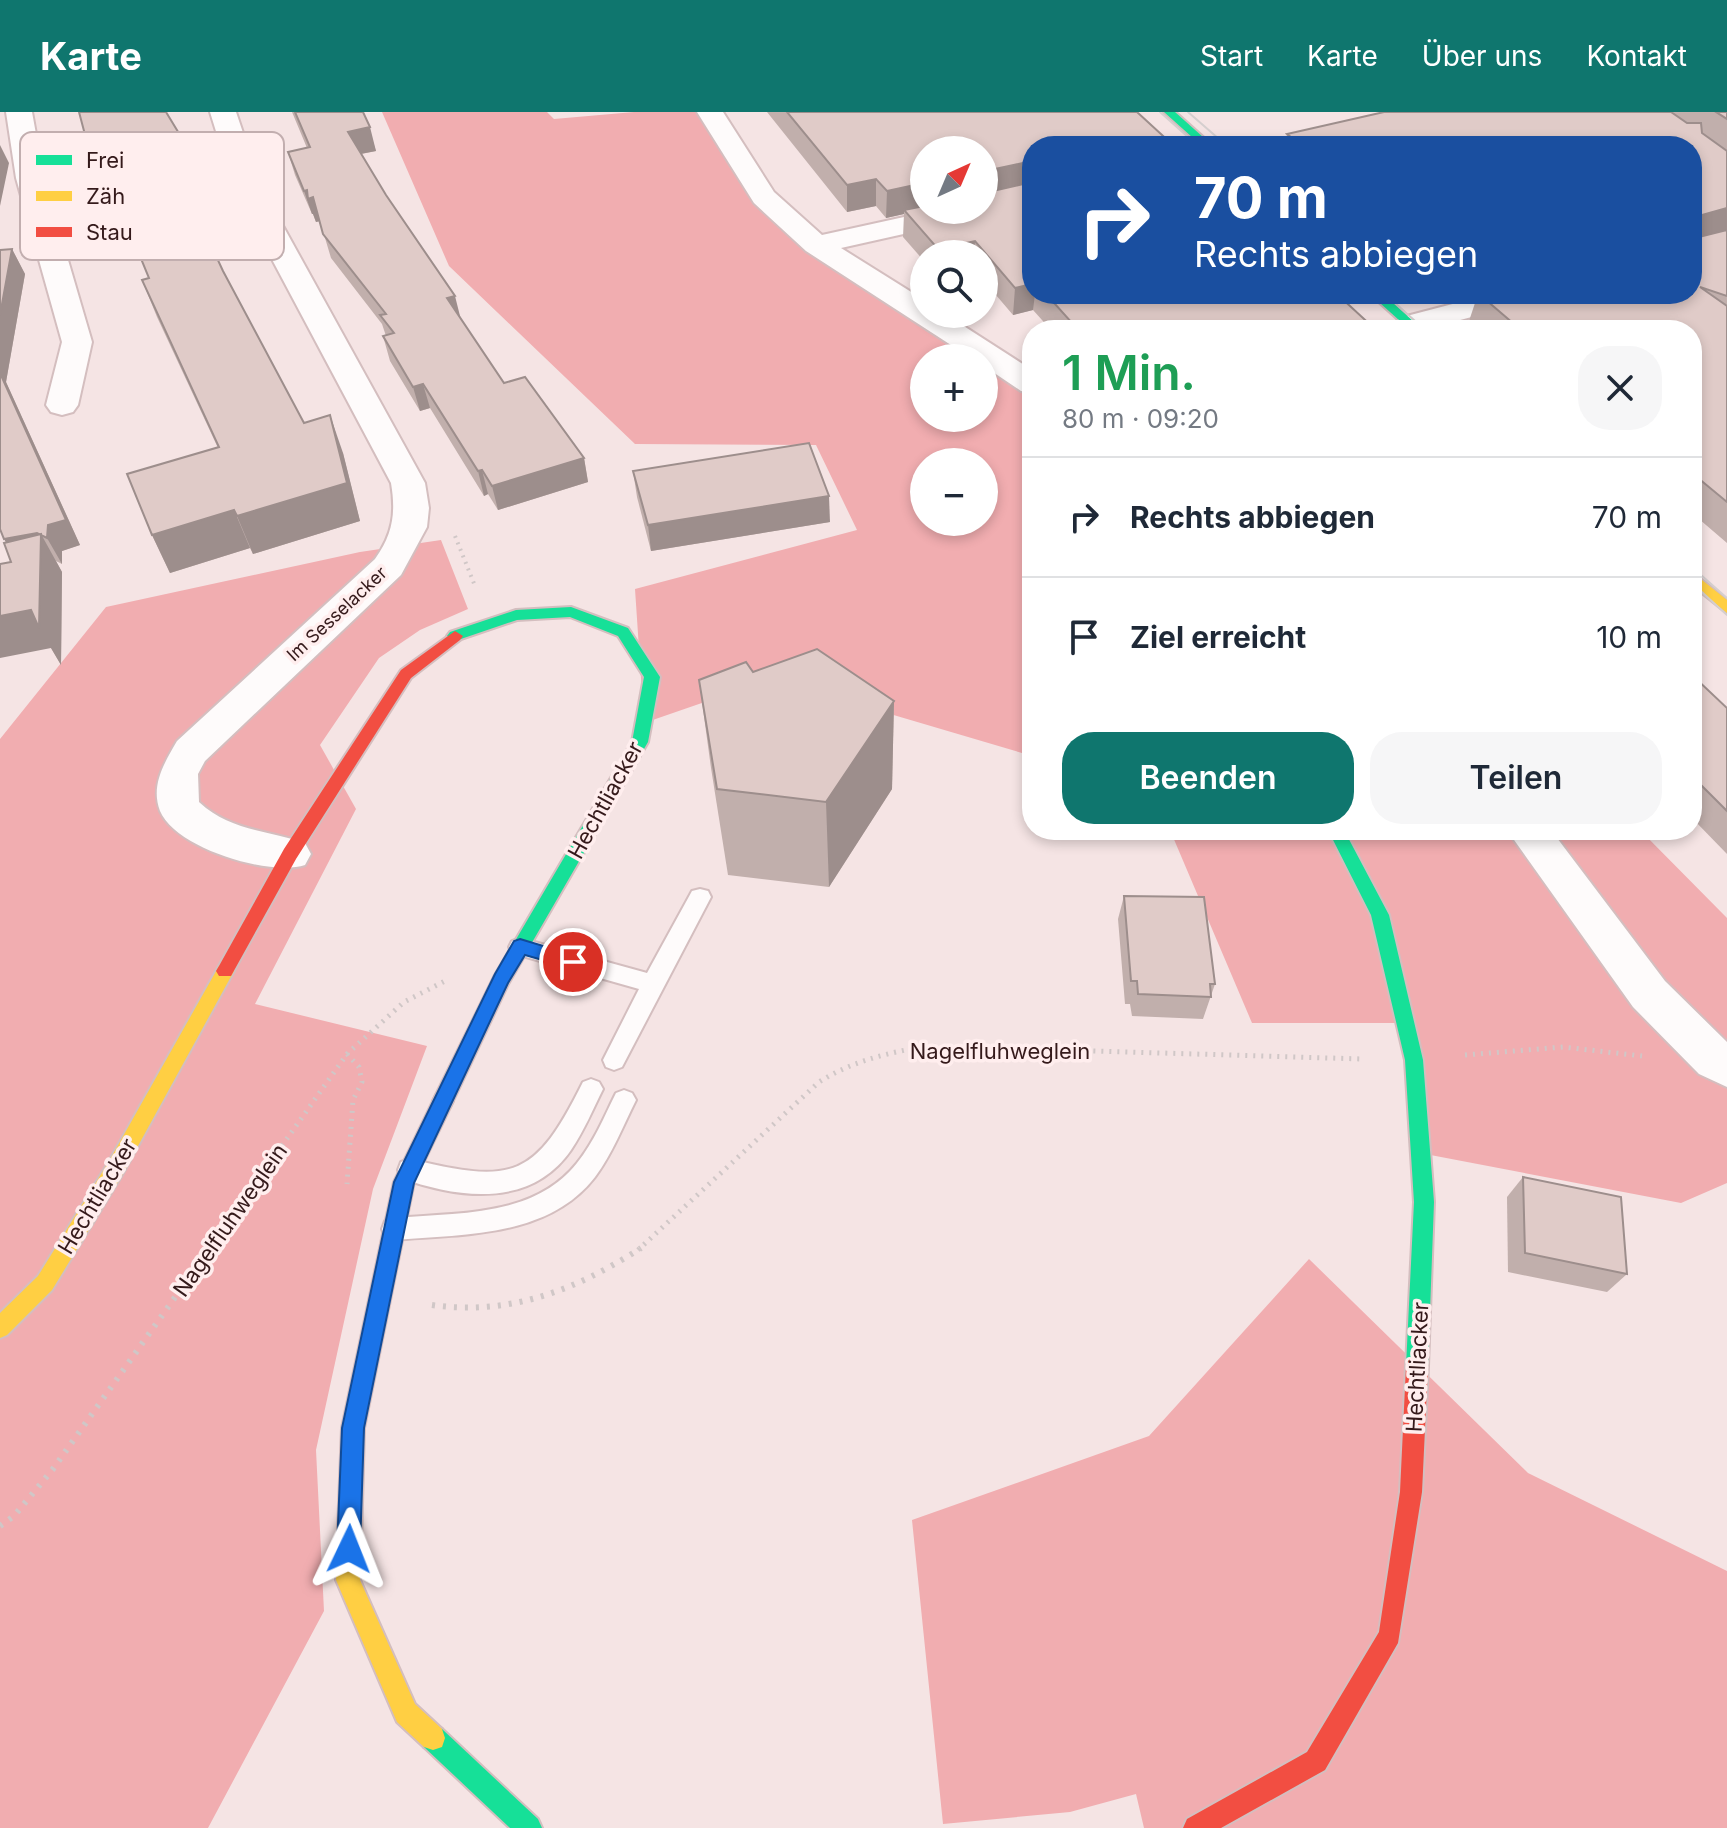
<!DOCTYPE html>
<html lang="de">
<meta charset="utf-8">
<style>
:root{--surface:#fff;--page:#f6f6f7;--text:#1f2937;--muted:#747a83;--line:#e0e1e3;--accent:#0f766e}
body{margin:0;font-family:Inter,sans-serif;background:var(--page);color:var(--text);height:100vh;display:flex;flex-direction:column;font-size:30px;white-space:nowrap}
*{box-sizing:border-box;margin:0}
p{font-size:26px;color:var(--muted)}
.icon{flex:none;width:44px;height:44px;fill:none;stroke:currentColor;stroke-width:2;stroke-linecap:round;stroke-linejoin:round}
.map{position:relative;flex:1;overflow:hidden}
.panel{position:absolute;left:1022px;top:208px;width:680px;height:520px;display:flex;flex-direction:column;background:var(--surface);border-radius:32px;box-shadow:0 4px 12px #0003}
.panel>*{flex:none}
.banner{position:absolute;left:1022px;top:24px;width:680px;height:168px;border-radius:32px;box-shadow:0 4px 12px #0003;background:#1a4fa0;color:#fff;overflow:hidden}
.needle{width:52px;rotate:44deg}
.fabs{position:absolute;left:910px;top:24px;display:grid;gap:16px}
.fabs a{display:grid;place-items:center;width:88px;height:88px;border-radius:50%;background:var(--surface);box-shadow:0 4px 12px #0003;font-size:40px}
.pin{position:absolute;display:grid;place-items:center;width:68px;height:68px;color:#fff;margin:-34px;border:4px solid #fff;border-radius:50%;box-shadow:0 2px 8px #0007}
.me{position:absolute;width:88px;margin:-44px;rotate:2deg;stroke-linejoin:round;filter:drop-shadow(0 0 6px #0008)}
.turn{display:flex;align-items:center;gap:28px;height:168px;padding:0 40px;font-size:36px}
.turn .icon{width:104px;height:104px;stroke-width:2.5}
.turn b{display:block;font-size:56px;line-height:68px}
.round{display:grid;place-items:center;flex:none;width:84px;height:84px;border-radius:32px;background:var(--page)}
.headline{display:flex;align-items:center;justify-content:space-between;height:136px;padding:0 40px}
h1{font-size:48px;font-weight:600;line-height:60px;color:#1e9e55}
.primary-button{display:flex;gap:16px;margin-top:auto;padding:16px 40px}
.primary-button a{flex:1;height:92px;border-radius:32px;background:var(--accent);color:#fff;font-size:32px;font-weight:600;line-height:92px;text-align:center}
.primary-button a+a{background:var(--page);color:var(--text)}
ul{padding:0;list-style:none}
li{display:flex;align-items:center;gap:24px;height:120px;padding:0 40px;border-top:2px solid var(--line)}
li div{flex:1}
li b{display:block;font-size:30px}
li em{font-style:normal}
header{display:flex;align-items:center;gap:48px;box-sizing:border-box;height:112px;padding:0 40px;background:var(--accent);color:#fff}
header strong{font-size:38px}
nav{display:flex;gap:44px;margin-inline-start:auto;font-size:28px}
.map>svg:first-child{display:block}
</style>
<header>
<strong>Karte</strong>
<nav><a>Start</a><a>Karte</a><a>Über uns</a><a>Kontakt</a></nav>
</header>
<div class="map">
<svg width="1727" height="1716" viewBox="0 0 1727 1716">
<rect width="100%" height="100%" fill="#f5e4e4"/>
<g fill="#f1adb0" fill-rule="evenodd">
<path d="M382,0H547L554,7L634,0H710L764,85L924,202L1032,272V644L880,599L786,562L644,611L635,477L857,418L816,333L635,332L449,154ZM924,246H984V306H924ZM924,350H984V410H924Z"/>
<polygon points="441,428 468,497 420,518 379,546 320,633 356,697 255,892 427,934 373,1077 316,1338 324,1499 208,1716 0,1716 0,627 106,495 360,440"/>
<polygon points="1170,718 1640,718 1727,806 1727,1071 1681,1091 1420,1041 1405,911 1252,911"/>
<polygon points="1309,1147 1528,1361 1727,1459 1727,1716 1144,1716 1136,1682 1070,1700 943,1712 912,1408 1149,1324"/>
</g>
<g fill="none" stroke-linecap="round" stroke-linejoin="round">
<defs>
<g id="lane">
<polygon points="700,777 708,779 711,785 622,955 614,958 606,955 603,948 639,877 512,841 509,835 512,829 520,826 647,861 692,779"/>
<path d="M591,967L599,970L603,977C593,997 584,1019 571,1038C531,1096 460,1087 401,1066L398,1058L401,1050L410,1047C513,1072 535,1067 583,970Z"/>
<path d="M624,978L632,981L636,988C623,1014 612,1042 595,1065C548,1126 463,1122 394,1128L385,1125L382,1117L385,1109L394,1106C458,1100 533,1106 577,1051C594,1030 604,1005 616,981Z"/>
</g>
<g id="street">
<polygon points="6,0 32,0 44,66 92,230 78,293 73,300 62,303 51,300 46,293 62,230 16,66"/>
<path d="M210,0H236L261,74L425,371L429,396L427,415L401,463L205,649L198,662L199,690C230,719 267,718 305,731L311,742L305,753C270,765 175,736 160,699C150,673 165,650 177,629L375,447C393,422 396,401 391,371L233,74Z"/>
<polygon points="697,0 723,0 774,80 822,123 936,98 984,98 984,92 988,98 984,104 841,136 924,188 924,202 945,202 1032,258 1032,281 1021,279 984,254 984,246 971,246 806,139 754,91"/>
<polygon points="1491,182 1541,182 1536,188 1422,218 1399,218 1395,212 1399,206"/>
<polygon points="1507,718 1551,718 1665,869 1727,930 1727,975 1699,962 1633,895"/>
</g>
<g id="fast">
<polygon points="1164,0 1175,0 1213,34 1202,34"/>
<polygon points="1370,182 1383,182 1423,218 1410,218"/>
<polygon points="571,495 628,516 660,565 648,630 508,872 450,995 443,997 436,995 433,989 495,863 632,630 644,565 618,524 570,505 517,508 455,529 447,524 450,520 516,498"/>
<polygon points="1328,718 1344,718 1389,803 1423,948 1434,1090 1428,1254 1425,1261 1417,1264 1409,1261 1406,1254 1414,1090 1405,948 1371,803"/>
<polygon points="433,1614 442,1617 538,1707 542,1716 510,1716 424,1635 421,1626 424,1617"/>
</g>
<g id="slow">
<polygon points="1692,460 1727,488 1727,501 1692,473"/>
<polygon points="225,852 231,854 234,859 122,1063 52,1178 7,1223 0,1226 0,1201 38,1164 108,1051 219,854"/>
<polygon points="443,981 450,983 453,989 414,1070 364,1316 360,1468 415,1592 442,1617 445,1626 442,1635 433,1638 424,1635 397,1610 336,1468 342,1316 394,1070 436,983"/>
</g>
<g id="jam">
<polygon points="455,519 463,524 460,528 411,566 296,747 231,864 219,864 216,859 219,854 284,737 401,558"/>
<polygon points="1417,1244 1425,1247 1428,1254 1422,1380 1398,1531 1325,1658 1221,1716 1183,1716 1187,1707 1307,1640 1379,1520 1400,1380 1406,1254 1409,1247"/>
</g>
</defs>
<use href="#lane" stroke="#d4bebf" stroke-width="4"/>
<use href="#street" stroke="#d4bebf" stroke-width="4"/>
<use href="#fast" stroke="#d4bebf" stroke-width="4"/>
<use href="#slow" stroke="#d4bebf" stroke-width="4"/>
<use href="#jam" stroke="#d4bebf" stroke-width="4"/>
<polyline stroke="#d0c7c7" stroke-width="3" stroke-dasharray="1 4" stroke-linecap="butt" points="84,105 125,100"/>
<polyline stroke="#d0c7c7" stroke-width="4" stroke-dasharray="2 5" stroke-linecap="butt" points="455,424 475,474"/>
<g stroke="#d0c7c7" stroke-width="5" stroke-dasharray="2 6" stroke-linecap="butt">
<polyline points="347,942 359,955 362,970 353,988 347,1072"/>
<polyline points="1465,943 1563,935 1642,944"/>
<polyline points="208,1138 347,942 404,890 445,869"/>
<path d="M638,1138L819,970C852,949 888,941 926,934L1363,947"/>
</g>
<g stroke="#d0c7c7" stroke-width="6" stroke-dasharray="3 8" stroke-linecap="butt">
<path d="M432,1193C510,1204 576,1178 641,1136"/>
<polyline points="0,1414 14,1404 53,1357 210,1136"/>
</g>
<use href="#lane" fill="#fefbfb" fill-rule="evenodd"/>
<use href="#street" fill="#fefbfb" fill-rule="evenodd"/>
<use href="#fast" fill="#16e098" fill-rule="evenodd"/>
<use href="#slow" fill="#ffcf43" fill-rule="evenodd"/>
<use href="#jam" fill="#f24e42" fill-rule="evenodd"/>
<g stroke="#d5cfcf" stroke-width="2">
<polyline points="1160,0 1198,34"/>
<polyline points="1188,0 1227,34"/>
<polyline points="1385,182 1425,218"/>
<polyline points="1692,455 1727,486"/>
<polyline points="1692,471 1727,503"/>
</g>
</g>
<g fill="#c1afac" fill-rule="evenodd">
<polygon points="292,0 363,0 376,39 361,42 460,206 504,271 584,346 588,370 498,398 488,382 484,384 430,296 420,299 390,249 383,224 386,224 382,212 331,146 320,109 316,110 313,102 312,102 295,63 288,40 307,36"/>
<path d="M767,0H1137L1032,34V182H1337L1376,218H1051L1033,198L1013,203L984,169V142H924V149L903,125L904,102L886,106L876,94L847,100ZM924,38H984V98H924Z"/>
<polygon points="1384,0 1727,0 1727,431 1692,401 1692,218 1479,218 1469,209 1478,182 1447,190 1438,182 1692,182 1692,34 1285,34 1287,22"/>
<polygon points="80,5 230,121 208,126 223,159 304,311 343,341 360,409 253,442 250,436 170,461 152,423 218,336 157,205 142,168 149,166 117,89 108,90"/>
<polygon points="12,137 25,162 6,270 80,433 62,439 62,452 56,449 62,460 61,553 51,536 11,450 6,431 0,138"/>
<polygon points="633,359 830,410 651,439 637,385"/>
<polygon points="753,560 894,589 892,677 829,775 728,763 711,656 699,568"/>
<polygon points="1692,563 1727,596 1727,742 1692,706"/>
<polygon points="1124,784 1215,872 1203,907 1132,904 1130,892 1125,892 1118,807"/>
<polygon points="1523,1065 1627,1162 1607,1180 1508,1160 1507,1085"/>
</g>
<g fill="#9d8e8c">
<polygon points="370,15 376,39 355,43 348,20"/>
<polygon points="0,33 9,51 0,94"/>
<polygon points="1032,49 1032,75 984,85 985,59"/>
<polygon points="102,52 118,88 108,90 93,53"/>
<polygon points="876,67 876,94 847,100 847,73"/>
<polygon points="924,71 924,98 904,98 904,102 886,106 887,79"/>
<polygon points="307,78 313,85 320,109 316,110 313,102 312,102 304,79"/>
<polygon points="217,84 230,121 205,127 191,90"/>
<polygon points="1727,96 1727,119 1692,129 1702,103"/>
<polygon points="975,129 974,142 938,142 938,137"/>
<polygon points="12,137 25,162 6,270 80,433 62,439 62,452 47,426 48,413 0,261 0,203"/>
<polygon points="1032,172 1032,182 1035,182 1033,198 1013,203 1015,176"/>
<polygon points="1450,182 1479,182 1447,190"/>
<polygon points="455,184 461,208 447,186"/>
<polygon points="1285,210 1283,218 1255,218"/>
<polygon points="423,272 430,296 420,299 413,275"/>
<polygon points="330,303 343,341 360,409 253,442 237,404"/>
<polygon points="584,346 588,370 498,398 492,374"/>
<polygon points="482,358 488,382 484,384 478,359"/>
<polygon points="829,384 830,410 651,439 648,413"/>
<polygon points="234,398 250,436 170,461 152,423"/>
<polygon points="37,421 40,428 41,422 62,460 61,553 51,536 0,546 0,504 19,453 4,427"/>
<polygon points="894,589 892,677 829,775 826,690"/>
</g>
<g fill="#e0cbc8" stroke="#9d8e8c" stroke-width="2">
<polygon points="79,0 166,0 217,84 191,90 223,159 304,311 330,303 347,371 237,404 234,398 152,423 127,362 219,335 142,168 149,166 102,52 93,53"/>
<polygon points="295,0 363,0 370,15 348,20 386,83 455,184 447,186 504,271 525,265 584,346 492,374 482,358 478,359 423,272 413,275 383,224 394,221 380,203 386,202 323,122 313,85 308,87 307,78 304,79 288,40 310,35"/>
<polygon points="787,0 1137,0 1174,34 1032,34 1032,49 985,59 984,63 984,38 924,38 924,71 887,79 876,67 847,73"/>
<polygon points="1384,0 1671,0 1687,11 1701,11 1702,21 1727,39 1727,96 1702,103 1703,124 1727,118 1727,184 1700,175 1727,194 1727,390 1692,361 1692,218 1521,218 1479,182 1692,182 1692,34 1297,34 1301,33 1287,22"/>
<polygon points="1716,0 1727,0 1727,7"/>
<polygon points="1032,70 1032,172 1015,176 975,129 938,137 904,98 924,94 924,98 984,98 984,81"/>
<polygon points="12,137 0,203 0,138"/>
<polygon points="1046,182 1337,182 1376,218 1293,218 1285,210 1255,218 1089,218 1072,211"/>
<polygon points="0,261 66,408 48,413 47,426 37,421 4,427 0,417"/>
<polygon points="809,331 829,384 648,413 633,359"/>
<polygon points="41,422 39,516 31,498 0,504 0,452 11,450 4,431"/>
<polygon points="817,537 894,589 826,690 717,677 699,568 746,550 753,560"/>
<polygon points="1692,563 1727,596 1727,699 1692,664"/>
<polygon points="1124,784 1204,785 1215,872 1210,872 1211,885 1138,882 1137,869 1131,869"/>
<polygon points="1523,1065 1621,1085 1627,1162 1525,1141"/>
</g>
<polygon fill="#1a73e8" stroke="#114b97" stroke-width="2" points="520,827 580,845 582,850 573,857 525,843 508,871 414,1071 364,1316 360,1437 357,1446 349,1449 341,1446 337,1437 342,1316 394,1070 495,862 514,829"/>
<g text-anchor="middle" stroke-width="7" stroke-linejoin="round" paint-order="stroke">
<g font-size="18" fill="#351a1b" stroke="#fee">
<text transform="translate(337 502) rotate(-43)" y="6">Im Sesselacker</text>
</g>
<g font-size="22" fill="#351a1b" stroke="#fee">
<text transform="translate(605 688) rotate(-61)" y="8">Hechtliacker</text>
<text x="1000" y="947">Nagelfluhweglein</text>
<text transform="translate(97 1084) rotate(-59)" y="8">Hechtliacker</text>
<text transform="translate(230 1108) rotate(-55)" y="8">Nagelfluhweglein</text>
<text transform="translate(1417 1255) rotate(-87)" y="8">Hechtliacker</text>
</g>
</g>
<rect x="20" y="20" width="264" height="128" rx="12" fill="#fee" stroke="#c2aeaf" stroke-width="2"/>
<rect x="36" y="43" width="36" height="10" fill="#16e098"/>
<rect x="36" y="79" width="36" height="10" fill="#ffcf43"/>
<rect x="36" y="115" width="36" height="10" fill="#f24e42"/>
<g font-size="22" fill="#351a1b">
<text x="86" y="56">Frei</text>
<text x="86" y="92">Zäh</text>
<text x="86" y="128">Stau</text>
</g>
</svg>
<div class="fabs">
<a><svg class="needle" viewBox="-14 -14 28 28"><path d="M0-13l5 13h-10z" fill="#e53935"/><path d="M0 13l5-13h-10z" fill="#747a83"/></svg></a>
<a><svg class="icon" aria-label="search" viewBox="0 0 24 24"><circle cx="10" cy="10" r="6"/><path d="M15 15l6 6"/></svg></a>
<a>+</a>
<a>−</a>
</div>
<div class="pin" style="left:573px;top:850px;background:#d93025"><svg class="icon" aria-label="arrive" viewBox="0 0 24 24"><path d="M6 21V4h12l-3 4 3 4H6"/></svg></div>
<svg class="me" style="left:349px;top:1437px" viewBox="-20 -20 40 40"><path d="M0-17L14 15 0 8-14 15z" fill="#1a73e8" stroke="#fff" stroke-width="4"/></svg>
<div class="banner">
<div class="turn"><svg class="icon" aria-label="right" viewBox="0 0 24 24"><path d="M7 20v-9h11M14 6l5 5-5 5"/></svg><div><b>70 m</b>Rechts abbiegen</div></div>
</div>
<section class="panel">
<div class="headline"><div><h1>1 Min.</h1><p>80 m · 09:20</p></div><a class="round"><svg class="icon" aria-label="close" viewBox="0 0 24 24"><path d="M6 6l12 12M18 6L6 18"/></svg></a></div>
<ul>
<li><svg class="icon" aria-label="right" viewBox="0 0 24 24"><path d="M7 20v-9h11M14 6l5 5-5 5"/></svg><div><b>Rechts abbiegen</b></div><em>70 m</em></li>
<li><svg class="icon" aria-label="arrive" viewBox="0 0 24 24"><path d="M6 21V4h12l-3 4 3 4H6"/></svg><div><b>Ziel erreicht</b></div><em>10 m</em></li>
</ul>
<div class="primary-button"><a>Beenden</a><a>Teilen</a></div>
</section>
</div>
